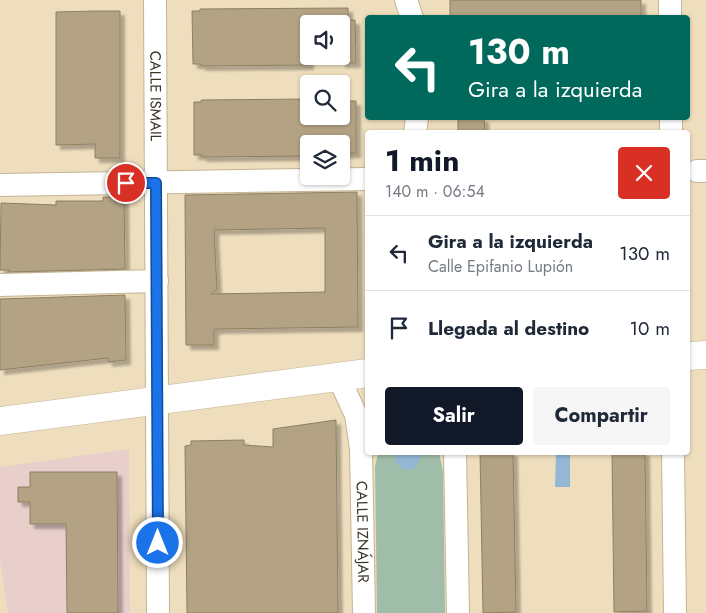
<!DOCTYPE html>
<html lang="es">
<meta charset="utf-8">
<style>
:root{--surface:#fff;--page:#f6f6f7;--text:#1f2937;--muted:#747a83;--line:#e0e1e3;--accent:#111827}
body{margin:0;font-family:Jost,sans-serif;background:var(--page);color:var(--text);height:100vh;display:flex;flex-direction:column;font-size:19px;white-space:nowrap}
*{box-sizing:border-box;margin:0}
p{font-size:16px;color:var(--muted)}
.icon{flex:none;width:28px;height:28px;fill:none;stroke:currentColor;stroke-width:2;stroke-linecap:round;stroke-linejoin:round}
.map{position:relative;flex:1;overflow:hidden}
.side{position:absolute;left:365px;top:130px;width:325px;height:325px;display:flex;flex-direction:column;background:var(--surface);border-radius:5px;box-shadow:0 1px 4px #0004}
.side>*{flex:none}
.top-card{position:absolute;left:365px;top:15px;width:325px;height:105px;border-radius:5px;box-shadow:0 1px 4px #0004;background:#00695c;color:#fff;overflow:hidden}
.tools{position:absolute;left:300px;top:15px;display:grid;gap:10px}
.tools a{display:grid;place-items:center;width:50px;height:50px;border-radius:5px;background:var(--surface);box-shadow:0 1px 4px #0004;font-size:25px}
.pin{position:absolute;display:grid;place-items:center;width:42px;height:42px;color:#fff;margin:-21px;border:2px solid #fff;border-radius:50%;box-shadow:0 1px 5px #0007}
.me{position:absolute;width:55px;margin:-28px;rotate:0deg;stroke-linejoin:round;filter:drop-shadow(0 0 4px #0008)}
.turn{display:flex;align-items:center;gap:18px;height:105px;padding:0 20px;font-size:22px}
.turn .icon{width:65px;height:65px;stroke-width:2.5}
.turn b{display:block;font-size:35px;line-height:42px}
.round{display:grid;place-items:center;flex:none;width:52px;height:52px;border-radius:5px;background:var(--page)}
.summary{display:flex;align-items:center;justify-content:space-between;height:85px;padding:0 20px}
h1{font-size:30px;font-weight:700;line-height:38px;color:var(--accent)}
.primary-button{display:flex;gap:10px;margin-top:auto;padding:10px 20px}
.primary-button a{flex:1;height:58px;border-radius:5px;background:var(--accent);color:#fff;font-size:20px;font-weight:700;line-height:58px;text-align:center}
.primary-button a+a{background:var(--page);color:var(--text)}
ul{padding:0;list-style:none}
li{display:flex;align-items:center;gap:15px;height:75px;padding:0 20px;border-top:1px solid var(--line)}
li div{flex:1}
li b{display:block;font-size:19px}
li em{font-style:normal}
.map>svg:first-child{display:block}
</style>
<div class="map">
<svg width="706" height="613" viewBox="0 0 706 613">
<defs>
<filter id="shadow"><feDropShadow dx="4.5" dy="4.5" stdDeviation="1" flood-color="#0004"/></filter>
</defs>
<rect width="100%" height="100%" fill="#eedebd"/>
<polygon fill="#e9cfcb" points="129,449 130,613 8,613 0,561 0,467"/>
<polygon fill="#9fbda8" points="378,453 439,453 443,471 445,613 377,613 375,467"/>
<g fill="#94b7d6">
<polygon points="395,453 420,453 420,460 413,469 404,470 395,461"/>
<polygon points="556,453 570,453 570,487 555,487"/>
</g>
<g fill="#b3a384" stroke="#8e7f61" fill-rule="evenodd" filter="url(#shadow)">
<rect x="450" y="0" width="191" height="18"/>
<polygon points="348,8 348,20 355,20 356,63 341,63 341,24 309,24 309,65 201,66 201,64 193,64 192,11 200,11 200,9"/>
<polygon points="95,11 120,11 120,158 95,158 95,144 56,145 56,12"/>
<polygon points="309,99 309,116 341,116 341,101 356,101 356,153 341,154 341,144 309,144 309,156 202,157 202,155 194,155 194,102 201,102 201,100"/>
<polygon points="458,118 484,118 485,132 458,132"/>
<path d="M357,192L358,327L218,329L214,330V345H186L185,195ZM325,228V292L211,294L217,289L214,230Z"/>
<polygon points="103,197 124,197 125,269 9,272 9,270 0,270 1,203 56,205 56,201 103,201"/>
<polygon points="125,295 126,360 108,362 108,358 0,370 0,299"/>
<polygon points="336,420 338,613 187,613 185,446 191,445 191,441 244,440 244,445 273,447 273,429"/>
<polygon points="480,452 513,452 516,612 483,613"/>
<polygon points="612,452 645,452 647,611 614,612"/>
<polygon points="30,472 117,472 118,613 67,613 66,524 30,524 30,502 18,502 18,487 30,487"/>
</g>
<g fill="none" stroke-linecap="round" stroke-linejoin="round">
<defs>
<g id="minor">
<path id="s1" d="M155,0L158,613"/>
<polyline points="406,0 412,18"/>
<polyline points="670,0 670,18"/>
<polyline points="671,118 671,132"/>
<polyline points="415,132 417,118"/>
<polyline points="697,171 706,171"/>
<polyline points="0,185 368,179"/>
<polyline points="0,285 157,281"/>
<path id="s2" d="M338,376L356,415L361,449L364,613"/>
<polyline points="455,452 458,613"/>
<polyline points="673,452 675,613"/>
</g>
<g id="major">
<polyline points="688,356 706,355"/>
<polyline points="0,421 368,373"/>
</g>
</defs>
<use href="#minor" stroke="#c4b494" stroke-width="24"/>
<use href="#major" stroke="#c4b494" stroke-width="29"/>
<use href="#minor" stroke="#fff" stroke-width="22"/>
<use href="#major" stroke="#fff" stroke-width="28"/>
</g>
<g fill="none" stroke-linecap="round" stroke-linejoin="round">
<defs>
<polyline id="route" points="126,183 156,183 158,543"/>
</defs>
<use href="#route" stroke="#114b97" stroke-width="12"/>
<use href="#route" stroke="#1a73e8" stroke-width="9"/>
</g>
<g text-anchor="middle" stroke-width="4" stroke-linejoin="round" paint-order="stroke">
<g font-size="15" fill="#3b3528" stroke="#eedebd">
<text dy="5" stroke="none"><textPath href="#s1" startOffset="96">CALLE ISMAIL</textPath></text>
<text dy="5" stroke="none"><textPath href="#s2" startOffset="160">CALLE IZNÁJAR</textPath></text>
</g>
</g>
</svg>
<div class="tools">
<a><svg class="icon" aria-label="sound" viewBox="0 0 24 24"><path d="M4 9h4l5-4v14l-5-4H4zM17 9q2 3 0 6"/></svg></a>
<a><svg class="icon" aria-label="search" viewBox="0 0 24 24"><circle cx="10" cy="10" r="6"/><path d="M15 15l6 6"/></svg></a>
<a><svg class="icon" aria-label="layers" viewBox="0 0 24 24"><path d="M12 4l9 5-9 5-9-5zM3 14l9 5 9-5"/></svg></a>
</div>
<div class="pin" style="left:126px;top:183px;background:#d93025"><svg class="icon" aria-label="arrive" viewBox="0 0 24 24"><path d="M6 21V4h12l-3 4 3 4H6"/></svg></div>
<svg class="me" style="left:158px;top:543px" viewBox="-20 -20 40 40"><circle r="17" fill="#1a73e8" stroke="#fff" stroke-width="3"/><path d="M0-11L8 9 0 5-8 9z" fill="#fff"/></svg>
<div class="top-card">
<div class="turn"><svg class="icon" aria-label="left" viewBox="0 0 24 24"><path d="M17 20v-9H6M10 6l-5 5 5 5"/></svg><div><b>130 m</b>Gira a la izquierda</div></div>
</div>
<section class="side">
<div class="summary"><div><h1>1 min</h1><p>140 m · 06:54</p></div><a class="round" style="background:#d93025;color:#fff"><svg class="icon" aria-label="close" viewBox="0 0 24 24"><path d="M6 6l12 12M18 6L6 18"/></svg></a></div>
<ul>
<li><svg class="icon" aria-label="left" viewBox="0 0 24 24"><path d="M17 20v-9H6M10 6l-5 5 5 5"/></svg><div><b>Gira a la izquierda</b><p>Calle Epifanio Lupión</p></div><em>130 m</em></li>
<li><svg class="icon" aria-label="arrive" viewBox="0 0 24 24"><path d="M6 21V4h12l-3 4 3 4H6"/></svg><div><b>Llegada al destino</b></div><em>10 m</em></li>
</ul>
<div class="primary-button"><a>Salir</a><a>Compartir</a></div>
</section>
</div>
